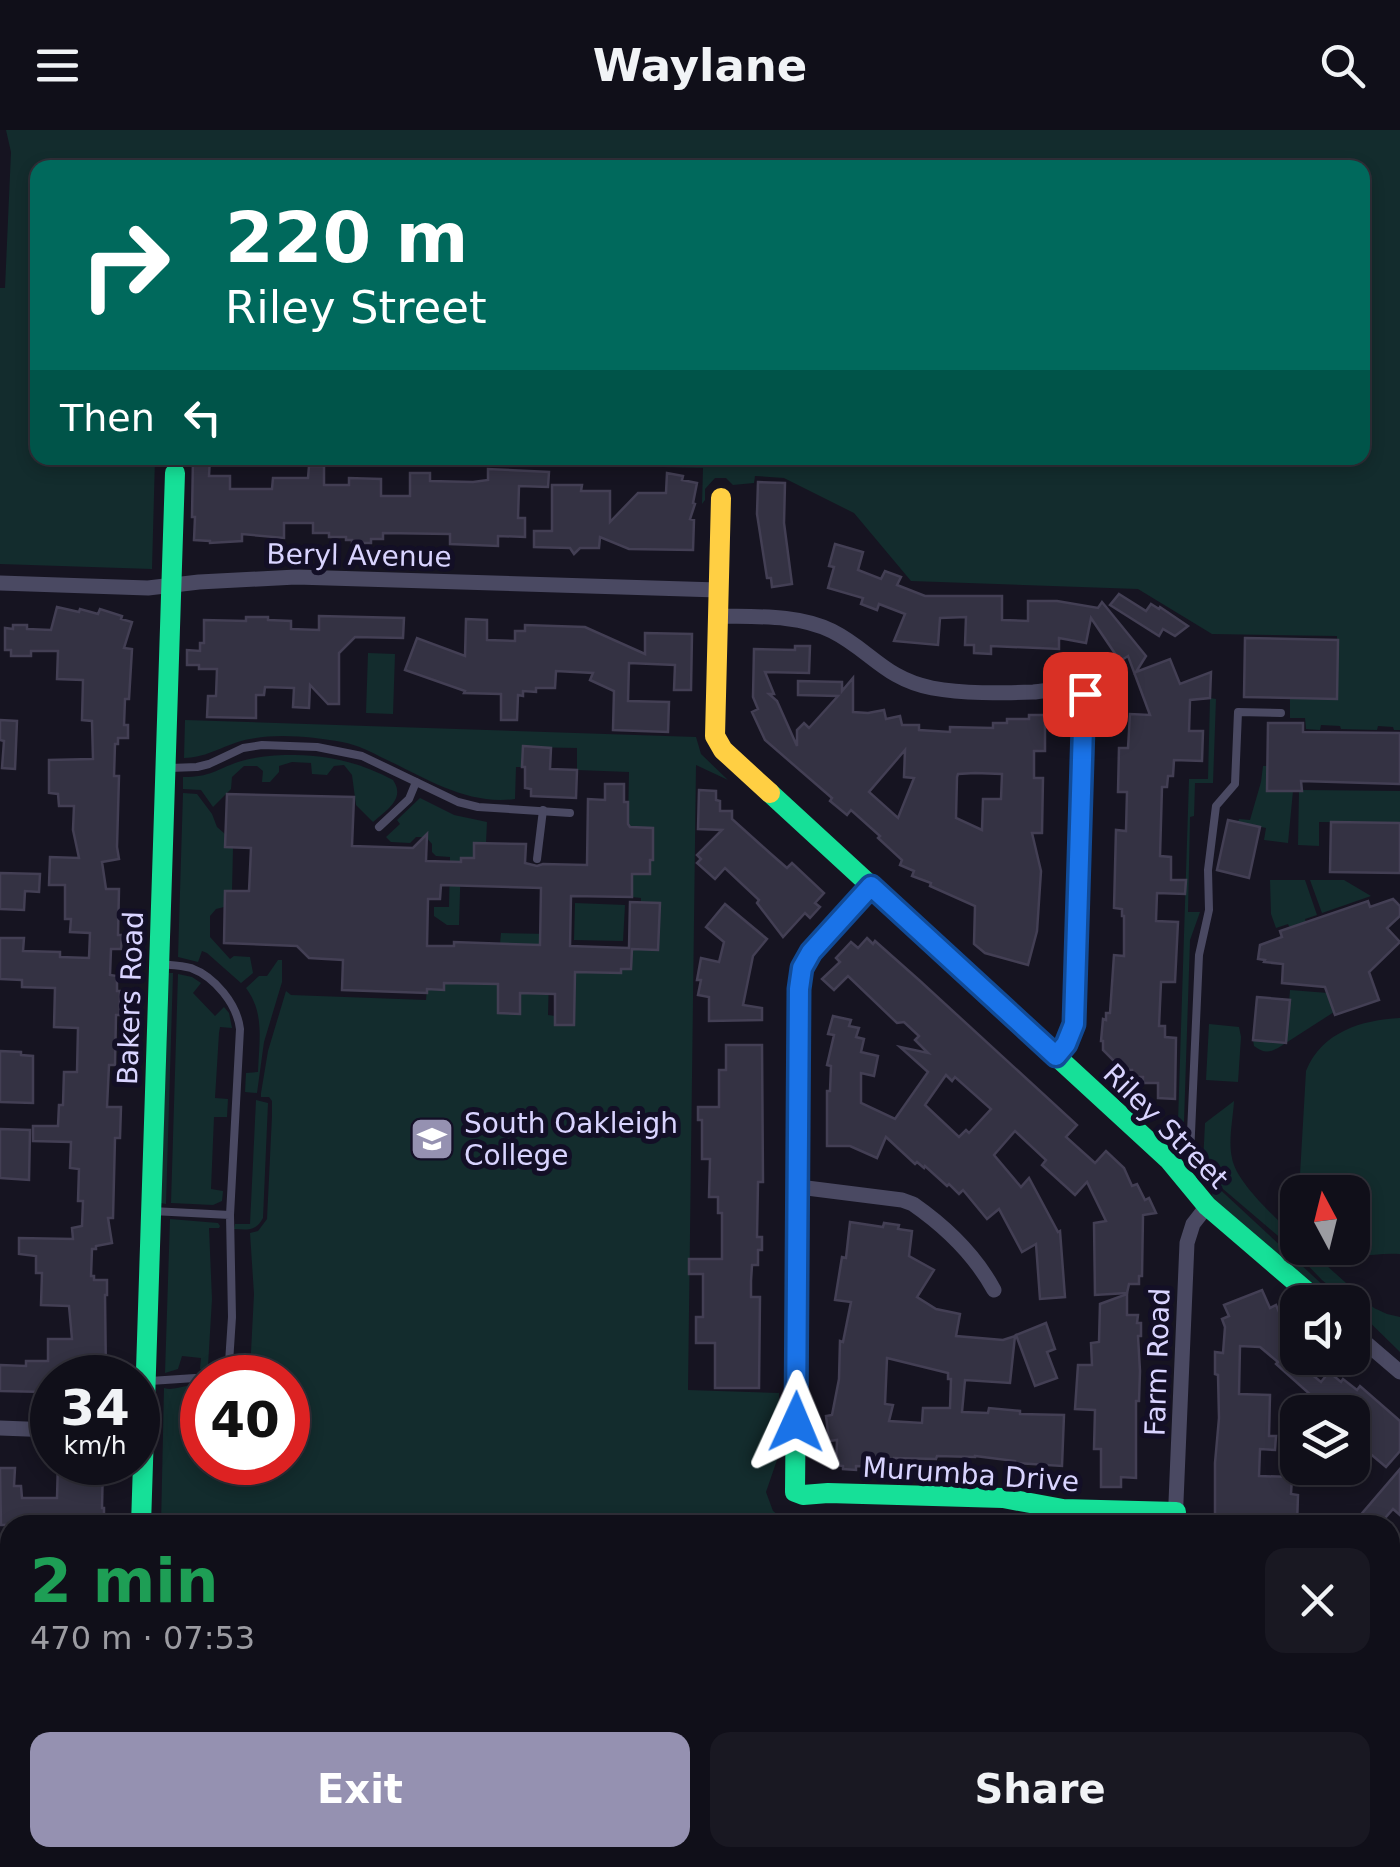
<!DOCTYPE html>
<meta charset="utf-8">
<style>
:root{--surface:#100f19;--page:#191822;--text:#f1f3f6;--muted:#9c9ca2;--line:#302f38;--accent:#9591b1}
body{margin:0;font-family:"DejaVu Sans",sans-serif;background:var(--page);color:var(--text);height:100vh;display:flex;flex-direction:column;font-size:38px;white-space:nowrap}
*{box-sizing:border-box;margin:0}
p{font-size:32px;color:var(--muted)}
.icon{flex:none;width:55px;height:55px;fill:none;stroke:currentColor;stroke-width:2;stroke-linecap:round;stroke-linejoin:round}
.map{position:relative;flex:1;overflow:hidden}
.sheet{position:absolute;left:0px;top:1385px;width:1400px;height:352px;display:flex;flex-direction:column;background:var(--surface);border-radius:30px 30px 0 0;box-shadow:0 5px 15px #0003,0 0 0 2px var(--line)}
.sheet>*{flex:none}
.top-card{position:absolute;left:30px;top:30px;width:1340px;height:305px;border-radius:20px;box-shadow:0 5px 15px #0003,0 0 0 2px var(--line);background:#00695c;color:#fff;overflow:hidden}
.needle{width:65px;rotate:353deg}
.controls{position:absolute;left:1280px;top:1045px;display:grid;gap:20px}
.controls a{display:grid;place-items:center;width:90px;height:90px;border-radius:20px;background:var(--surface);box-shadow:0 5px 15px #0003,0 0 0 2px var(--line);font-size:50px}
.speed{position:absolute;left:30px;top:1225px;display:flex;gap:20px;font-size:50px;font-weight:700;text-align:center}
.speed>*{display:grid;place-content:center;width:130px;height:130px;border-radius:50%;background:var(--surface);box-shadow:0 5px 15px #0003,0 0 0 2px var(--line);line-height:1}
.speed small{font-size:25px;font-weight:400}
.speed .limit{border:15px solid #d22;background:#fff;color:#111}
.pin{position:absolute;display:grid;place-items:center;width:85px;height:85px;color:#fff;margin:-42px;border-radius:20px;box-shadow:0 5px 15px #0006}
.me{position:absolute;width:110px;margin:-55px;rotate:1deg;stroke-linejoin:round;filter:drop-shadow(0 0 8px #0008)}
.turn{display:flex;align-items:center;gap:35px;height:210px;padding:0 30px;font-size:45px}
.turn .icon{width:130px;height:130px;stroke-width:2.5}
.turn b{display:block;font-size:70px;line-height:85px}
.then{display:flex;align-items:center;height:95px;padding:0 30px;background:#0003;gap:20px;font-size:38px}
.round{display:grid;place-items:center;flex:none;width:105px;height:105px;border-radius:20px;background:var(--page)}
.head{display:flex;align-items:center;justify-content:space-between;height:170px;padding:0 30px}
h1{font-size:60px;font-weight:600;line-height:75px;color:#1e9e55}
.button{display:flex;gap:20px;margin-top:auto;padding:20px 30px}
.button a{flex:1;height:115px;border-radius:20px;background:var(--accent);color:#fff;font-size:40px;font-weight:600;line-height:115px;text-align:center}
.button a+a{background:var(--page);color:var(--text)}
header{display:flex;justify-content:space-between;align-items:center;height:130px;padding:0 30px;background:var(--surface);font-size:45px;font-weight:600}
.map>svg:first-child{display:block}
</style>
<header><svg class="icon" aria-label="menu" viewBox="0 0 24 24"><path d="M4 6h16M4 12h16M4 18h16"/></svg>Waylane<svg class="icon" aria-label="search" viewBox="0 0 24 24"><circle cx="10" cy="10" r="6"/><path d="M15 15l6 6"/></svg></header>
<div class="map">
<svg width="1400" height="1737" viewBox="0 0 1400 1737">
<rect width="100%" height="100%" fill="#161421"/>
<g fill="#132c2d">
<polygon points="6,0 1400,0 1400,600 1394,600 1393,597 1378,596 1377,600 1341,599 1340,596 1321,595 1320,600 1306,599 1305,588 1290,588 1290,568 1337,569 1337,506 1212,504 1138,459 911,451 854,383 784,348 755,346 754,353 733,355 726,348 715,348 705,359 705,370 702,374 703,338 303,328 1362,328 1362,38 38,38 38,328 155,328 152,439 0,434 0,158 5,158 11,22"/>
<polygon points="368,523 395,524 393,584 366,583"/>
<polygon points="1210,568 1216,569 1213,653 1195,653 1194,686 1190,687 1188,782 1200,782 1190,810 1184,992 1178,992 1189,649 1208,649"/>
<path d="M185,590L696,607L701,624L728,650L696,635L688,1260L779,1263L778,1327L766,1362L773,1381L786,1391L781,1395H161L164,1258C176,1262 187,1252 199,1257L197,1268L202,1270V1332H288V1248L236,1247L237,1241H250L254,1164L250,1103L258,1101L267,1089L272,986V971L269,967H261V963L268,921L286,861L291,865L426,870L427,859L444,860L445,841L453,853L498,854V883L519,884L520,863L542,815L500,814L501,803L550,804L548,885L555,886V895H573L555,876V869H574L575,851L565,841L620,843L621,839H631L632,819H658L660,774L641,773V768L632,767V748H624L631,744H649L650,730L653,729V698L630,697L628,694L629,642L577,640V618L523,617L522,637H516L515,669C466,675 428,649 385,629C371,622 358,615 342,612C314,607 278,603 250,609C226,613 208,628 184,628Z"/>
<path d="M295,625C332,626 361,633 393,650C406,669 386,680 373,692L356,675L352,645L344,635L334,636L327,645L312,644L311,633L292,632L279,636V642L270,652H262L263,641L257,636H244L232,647L231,659L213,677L201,660L183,659V647C211,647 215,640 238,632C257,626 276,625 295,625Z"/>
<polygon points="1263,636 1267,636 1267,660 1293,661 1288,713 1264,710 1266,698 1238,692 1239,689 1250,690 1261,652"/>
<polygon points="1302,660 1400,661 1400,693 1319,692 1319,716 1298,715 1299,661"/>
<polygon points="183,663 197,664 212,684 217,697 225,704 225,717 233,718 232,761 225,761 224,777 216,779 210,786 210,807 230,829 234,826 250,827 253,843 241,853 207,823 202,821 198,832 178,827"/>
<polygon points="420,668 454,685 487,692 486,713 474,713 474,728 461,728 459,795 447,795 434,786 434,777 449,777 450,727 436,726 432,722 432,714 426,707 416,707 410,713 391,712 386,707 400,694 397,690"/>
<polygon points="1270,750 1305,750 1317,785 1305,789 1306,792 1290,798 1288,794 1276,798 1271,784"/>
<polygon points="1310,750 1344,750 1371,766 1322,783"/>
<polygon points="575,773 625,775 623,811 574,810"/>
<path d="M278,830H282V852L264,912L257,963L245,962L246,943L258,942C259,912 265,883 246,858L259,846H267Z"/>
<polygon points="169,843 173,843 166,1074 161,1073"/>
<polygon points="178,844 192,847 201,853 193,863 215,886 224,877 229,883 232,898 220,897 219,903 215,968 228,969 227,987 214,987 211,1059 223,1061 222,1071 213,1075 171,1073"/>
<path d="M1290,860L1328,863L1334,882L1278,918C1268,923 1264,923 1254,916L1253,910L1286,913Z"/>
<path d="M1400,888V1124C1373,1122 1352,1132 1326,1118H1352V1062H1299L1306,941C1322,902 1361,890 1400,888Z"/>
<polygon points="1209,894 1239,897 1241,907 1238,952 1206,950"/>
<path d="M256,970L268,973L263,1088C256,1101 248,1100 234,1099L235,1094H250Z"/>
<path d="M1234,971C1233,989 1228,1011 1232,1028C1236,1053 1279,1091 1297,1108L1298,1118H1307L1374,1178L1387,1184L1400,1187V1222L1353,1176L1352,1172H1348L1322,1150L1284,1111L1209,1047L1203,1033L1205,993Z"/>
<polygon points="1213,1053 1341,1172 1333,1172 1212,1069"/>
<polygon points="170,1089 218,1093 220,1096 219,1098 209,1098 212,1169 208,1236 220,1237 219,1245 200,1239 201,1228 182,1226 178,1239 165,1243"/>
<polygon points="0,1585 10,1585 10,1728 628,1728 628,1737 0,1737"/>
</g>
<polygon fill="#0b1e41" points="367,1728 607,1728 606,1737 375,1737"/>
<g fill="#343243" stroke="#433f54" stroke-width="2.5" fill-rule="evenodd">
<polygon points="193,328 210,328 209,346 230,346 230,359 272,359 273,348 308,348 309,336 324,336 324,355 349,355 349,348 381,349 381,366 410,366 410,343 430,343 430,351 473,352 488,350 488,339 549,342 548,357 519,356 518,388 525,388 525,407 498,406 498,416 450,414 450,404 383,403 383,409 371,409 371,413 352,413 352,410 346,410 346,407 329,407 329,403 313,403 313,393 284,393 284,408 242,404 242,411 210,413 210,411 194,410 195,387 192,387"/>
<polygon points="667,343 683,346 682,350 697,353 693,373 695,374 690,389 694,390 693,420 629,419 600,407 599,418 580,418 574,424 570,418 534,417 534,401 552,401 552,355 582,355 581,361 610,361 610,392 638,363 666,363"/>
<polygon points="758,352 785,353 784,393 792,454 772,457 771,448 767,448 757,384"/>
<polygon points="835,414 863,422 858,440 881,449 885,441 901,447 897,455 925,466 1002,466 1002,490 1028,491 1028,471 1057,471 1098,478 1102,472 1146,526 1136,542 1170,529 1180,554 1211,542 1210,568 1190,570 1189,601 1203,601 1202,631 1174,630 1173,646 1168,646 1167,657 1162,657 1160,726 1171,727 1171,750 1186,750 1185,764 1157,763 1156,791 1178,792 1175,852 1161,852 1159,896 1165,896 1165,907 1176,908 1175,969 1158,968 1158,953 1143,953 1143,947 1132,947 1132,940 1119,940 1119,936 1103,920 1103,911 1101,911 1103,889 1106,890 1106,883 1110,883 1114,825 1124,826 1124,786 1122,786 1122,779 1114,778 1116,700 1126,701 1127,662 1118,662 1119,618 1128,618 1130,584 1150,585 1128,526 1120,531 1091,488 1086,513 1059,508 1059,519 991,516 991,524 974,523 974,515 965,515 966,487 940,488 938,515 894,511 905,484 879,474 877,480 861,474 863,468 828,458 834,437 829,436"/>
<polygon points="1119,464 1146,481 1151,474 1159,479 1160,477 1188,496 1175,506 1163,499 1159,506 1110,475"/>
<polygon points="57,477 79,482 80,479 98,484 100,479 122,486 121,489 132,492 124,518 132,519 129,569 125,569 124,595 128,595 128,608 118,608 118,614 115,614 114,646 119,646 117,717 119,729 102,732 106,759 119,759 118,805 122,805 121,819 111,819 110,845 117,846 117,861 120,861 120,885 116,885 115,935 109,935 107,977 121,977 120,1008 115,1008 113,1088 108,1088 112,1113 96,1116 96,1119 92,1119 91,1146 94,1146 94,1150 107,1150 107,1165 105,1165 106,1248 45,1248 45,1262 0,1261 0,1235 26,1236 26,1231 48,1231 48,1209 72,1209 69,1176 41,1175 42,1143 36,1143 36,1126 19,1124 19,1108 73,1109 72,1098 82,1096 83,1071 78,1071 79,1039 70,1038 71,1012 33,1011 33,996 58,996 59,975 63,975 64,942 77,942 78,898 54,897 55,858 22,857 22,850 0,849 0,808 24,808 23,821 60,822 60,827 89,828 90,803 70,802 71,789 65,789 65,755 49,755 50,727 79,728 73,700 74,676 59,676 58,664 49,663 49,630 93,629 92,591 82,590 83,550 57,549 58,521 31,521 31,526 11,526 11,520 5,520 5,498 13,499 13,495 27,495 27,499 51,500"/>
<polygon points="319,486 404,488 403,508 355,507 339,523 339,574 328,574 310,555 309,578 293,577 294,558 265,557 264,565 256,565 256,588 207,587 208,566 216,566 217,539 199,539 199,535 187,535 187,520 200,521 200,513 204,513 204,490 246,491 246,487 268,487 268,490 291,491 291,499 319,500"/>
<polygon points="466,489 487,490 487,510 515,511 515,501 525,501 525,495 585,497 645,524 645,503 692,504 691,560 674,560 675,535 629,533 628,571 669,572 668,602 613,600 614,561 590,550 593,543 556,541 555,558 536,558 536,562 523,561 523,566 518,565 517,590 501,590 501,564 464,563 465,561 405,540 417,508 465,526"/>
<polygon points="1245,508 1338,510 1337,569 1244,567"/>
<path d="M795,516H810L809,543L765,542L774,564H769L777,571L797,616V600L804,593L809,598L838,566L798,565V551L842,552V561L853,548V582L868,583L884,580L886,589L900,586L902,595H919V600L950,602V597L993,598V593H1007V589H1029V585H1045V621H1034V648H1043L1042,703H1032L1041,741L1037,801L1028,835L985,823L974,814L975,776L930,756L931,753L912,746L914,741L900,735L902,730L878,708L880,706L851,680L847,685L830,671L832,668L765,610L752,582L758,579L753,567L754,519L795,520ZM905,620L904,647L914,648L898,688L869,662ZM975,643L1002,644L1001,669H983L982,700L956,688L957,647L958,644Z"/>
<polygon points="0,590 17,591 15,639 2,638 4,611 0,610"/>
<polygon points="1268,593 1303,593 1303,602 1400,603 1400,654 1301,651 1302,661 1267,661"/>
<polygon points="523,616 551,618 550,639 577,640 576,668 531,666 531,659 525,658 525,637 522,637"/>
<path d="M605,654H624V672H628V694L630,697L653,698V730H650V744H632V767L571,766L570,816L629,818L630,772L660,773L658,820L632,819L631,839H621V843L575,842L574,895H555V864L520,863V884L498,883V854L444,853V860L427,859V863L342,860L343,830L309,828L297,816L224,813L225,761H249L251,718L225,717L227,664L354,667L352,716L413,718L427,704L426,731L461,732V728H474V713L526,714L525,733L537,736L543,734L587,735L588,669L605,670ZM441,755L541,758L540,815L454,812V816H427L428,769H440Z"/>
<polygon points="699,660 716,661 716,670 720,671 720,681 732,681 732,689 771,724 787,738 792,733 824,763 815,773 820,777 810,788 805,783 783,807 757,773 759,770 725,738 715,749 697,733 701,729 697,725 722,700 698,699"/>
<polygon points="1228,690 1260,697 1249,748 1217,740"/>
<polygon points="1331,692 1400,693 1400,743 1330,742"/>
<polygon points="0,743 40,744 39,762 25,761 24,780 0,779"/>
<polygon points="1393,769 1400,776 1400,786 1387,798 1400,812 1369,842 1379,870 1335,885 1325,857 1282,853 1283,834 1264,832 1265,830 1258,829 1260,815 1282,807 1280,801 1368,771 1370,777"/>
<polygon points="725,774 767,809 753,826 743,875 762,878 762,890 709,891 709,867 698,865 701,850 697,850 701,828 719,832 724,812 706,797"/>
<path d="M867,808L873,814L875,811L919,850L1077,995L1066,1007L1095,1033L1106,1021L1124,1038L1132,1056L1137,1054L1145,1070L1149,1068L1156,1083L1143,1085L1142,1146H1139V1154H1129L1127,1163L1095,1165L1094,1093L1106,1091L1087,1052L1075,1065L1042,1035L1046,1030L1015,1001L994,1025L1021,1057L1029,1048L1058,1102L1060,1101L1065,1167L1040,1169L1036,1114L1022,1122L999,1079L987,1089L963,1060L959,1064L949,1054L947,1056L925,1036L924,1038L917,1032L915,1034L886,1007L877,1028L850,1016H827V961H830L831,936L827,935L834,905L828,904L833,886L851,890L849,896L859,898L856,907L864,909L861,922L878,926L874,946L861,943V973L895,989L928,942L900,917L928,923L915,910L919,906L904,892L897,893L848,846L834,860L822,849L840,832L836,828L851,812L858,818ZM946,945L952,951L955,947L991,979L969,1003L966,1000L959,1007L925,975Z"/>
<polygon points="1257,867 1290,870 1286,913 1253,910"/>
<polygon points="726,915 762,915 763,1052 758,1052 757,1107 762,1107 762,1120 758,1120 758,1135 752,1135 751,1151 751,1167 760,1167 759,1258 715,1258 715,1213 696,1213 696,1187 703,1187 703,1144 689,1144 689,1129 722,1129 722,1083 718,1083 718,1067 709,1067 710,1029 702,1029 702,990 698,990 698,977 719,977 719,940 726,940"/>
<polygon points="0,921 21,922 21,925 33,926 33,973 0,972"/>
<polygon points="0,999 30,1000 29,1050 0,1048"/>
<path d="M850,1092L883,1097L884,1093L899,1095L898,1099L912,1101L909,1126L934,1140L917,1167L936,1179L960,1184L956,1206L1003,1210L1015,1206L1010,1253L965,1250L962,1282L988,1283L989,1278L1020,1281V1284L1064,1285L1062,1336L1015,1333V1331L975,1326V1327L937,1326L936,1329L894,1328L893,1337L856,1336V1340L843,1339V1336L836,1335L837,1310L829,1311L826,1286L832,1285L839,1249L840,1211L843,1212L851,1172L835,1170L842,1127L846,1128ZM887,1228L948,1243V1249H951L950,1278H923L922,1293L889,1291L893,1275L885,1274Z"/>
<polygon points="1262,1160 1270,1178 1276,1175 1282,1189 1294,1200 1288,1207 1298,1214 1298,1228 1295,1231 1321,1252 1329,1242 1341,1252 1343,1249 1357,1260 1360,1256 1400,1291 1400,1321 1386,1337 1367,1321 1352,1338 1352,1282 1321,1282 1300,1266 1312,1266 1276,1234 1278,1232 1260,1217 1240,1216 1239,1264 1270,1265 1269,1306 1276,1306 1275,1320 1260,1319 1259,1346 1292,1347 1291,1364 1298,1365 1297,1395 1215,1391 1215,1333 1219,1288 1218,1245 1215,1244 1215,1222 1223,1223 1225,1197 1222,1189 1229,1186 1224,1175"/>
<polygon points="1127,1164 1127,1185 1138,1185 1137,1193 1141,1193 1141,1206 1138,1206 1140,1241 1139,1271 1136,1271 1136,1348 1121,1347 1121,1357 1101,1357 1101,1319 1094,1319 1095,1280 1075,1279 1078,1235 1092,1235 1091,1213 1099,1212 1100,1174"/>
<polygon points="1046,1193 1055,1219 1047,1222 1057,1248 1035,1256 1016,1205"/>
<polygon points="58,1332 103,1332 102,1378 104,1378 104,1395 1,1395 0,1338 15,1338 14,1356 21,1356 22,1368 57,1368"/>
<polygon points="1400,1339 1400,1385 1393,1379 1379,1395 1352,1395"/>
</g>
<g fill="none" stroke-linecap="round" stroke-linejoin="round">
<g stroke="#4a4962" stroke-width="8">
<polyline points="170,638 197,637 209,634 243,618 262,615 317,617 362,626 458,672 478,677 570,683"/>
<polyline points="379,697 409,669 416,652"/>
<polyline points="537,729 543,680"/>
<path d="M159,834C169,835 181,835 191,838C215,847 237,874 240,899L230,1085"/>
<polyline points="1180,1042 1189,1032 1190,1025 1199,825 1209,780 1208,740 1216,676 1235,654 1238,582 1281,583"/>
<polyline points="152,1081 230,1085 232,1187 228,1248"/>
<polyline points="150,1251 195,1248 202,1250"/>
<polyline points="1186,1737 1186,1728"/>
<polyline points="1237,1737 1237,1728"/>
</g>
<g stroke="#4a4962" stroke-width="15">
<polyline points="0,453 148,458 199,452 296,447 718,460"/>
<path d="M717,486C755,487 798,484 832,501C870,520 885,549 932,558C964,564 1000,563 1033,562C1050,561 1071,554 1085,564L1088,575L1083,597L1073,894L1069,907L1057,927"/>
<path d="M799,1057L902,1070L913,1074C946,1097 975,1125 994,1160"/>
<polyline points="1352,1201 1400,1242"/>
<polyline points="0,1298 52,1300"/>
<polyline points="1175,1395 1187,1113 1193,1094 1207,1076"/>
<polyline points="656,1737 657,1728"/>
<polyline points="930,1737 931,1728"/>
</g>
<g stroke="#16e098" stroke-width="20">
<polyline points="770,663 1169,1030 1207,1076 1319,1172"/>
<polyline points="798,1035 795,1362 803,1365 828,1363 1003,1368 1063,1379 1176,1382"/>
<polyline points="141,1395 175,343"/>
<polyline points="1390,1603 1400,1604"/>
</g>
<g stroke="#ffcf43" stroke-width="20">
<polyline points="721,368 715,606 723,620 770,663"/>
<path d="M798,1035L800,848C813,811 845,784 871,756"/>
<polyline points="0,1558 10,1558"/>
</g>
</g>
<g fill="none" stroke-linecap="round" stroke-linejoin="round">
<defs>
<polyline id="route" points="796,1292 799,859 802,838 811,822 871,756 1056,926 1066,914 1074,894 1083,597 1088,575 1085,564"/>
</defs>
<use href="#route" stroke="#114b97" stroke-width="25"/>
<use href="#route" stroke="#1a73e8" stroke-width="18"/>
</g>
<defs>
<symbol id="school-square" viewBox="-11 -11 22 22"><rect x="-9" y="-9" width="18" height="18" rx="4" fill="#9591b1" stroke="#130f26"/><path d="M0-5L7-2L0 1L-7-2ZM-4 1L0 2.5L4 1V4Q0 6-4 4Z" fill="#fff"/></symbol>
</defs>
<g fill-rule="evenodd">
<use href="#school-square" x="407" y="984" width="50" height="50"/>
</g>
<g text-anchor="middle" stroke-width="10" stroke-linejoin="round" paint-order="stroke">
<g font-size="28" fill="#d9d4ff" stroke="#130f26">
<text transform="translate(359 425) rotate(1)" y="10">Beryl Avenue</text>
<text transform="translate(130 868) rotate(-88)" y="10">Bakers Road</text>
<text transform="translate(1166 996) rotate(45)" y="10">Riley Street</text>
<text transform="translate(1157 1232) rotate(-88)" y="10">Farm Road</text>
<text transform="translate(971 1344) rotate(4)" y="10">Murumba Drive</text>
</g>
<g font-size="28" fill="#d9d4ff" stroke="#130f26" text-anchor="start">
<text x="464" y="1003">South Oakleigh<tspan x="464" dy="32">College</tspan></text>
</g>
</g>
</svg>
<div class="controls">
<a><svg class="needle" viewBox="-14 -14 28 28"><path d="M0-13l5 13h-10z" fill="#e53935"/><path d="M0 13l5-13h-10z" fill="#9c9ca2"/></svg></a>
<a><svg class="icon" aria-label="sound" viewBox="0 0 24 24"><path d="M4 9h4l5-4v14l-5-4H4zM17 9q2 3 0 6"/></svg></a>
<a><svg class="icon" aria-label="layers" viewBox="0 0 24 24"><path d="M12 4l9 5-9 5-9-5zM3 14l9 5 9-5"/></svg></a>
</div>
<div class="speed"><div>34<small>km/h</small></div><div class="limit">40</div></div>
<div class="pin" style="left:1085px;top:564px;background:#d93025"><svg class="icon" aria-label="arrive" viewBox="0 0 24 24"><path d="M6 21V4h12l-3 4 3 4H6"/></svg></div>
<svg class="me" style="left:796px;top:1292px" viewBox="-20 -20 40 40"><path d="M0-17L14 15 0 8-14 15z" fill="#1a73e8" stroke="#fff" stroke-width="4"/></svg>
<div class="top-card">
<div class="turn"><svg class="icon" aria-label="right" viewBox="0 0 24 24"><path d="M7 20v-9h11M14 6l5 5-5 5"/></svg><div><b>220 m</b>Riley Street</div></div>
<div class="then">Then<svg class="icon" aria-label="left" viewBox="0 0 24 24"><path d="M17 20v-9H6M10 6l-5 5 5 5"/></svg></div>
</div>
<section class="sheet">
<div class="head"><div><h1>2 min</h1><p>470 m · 07:53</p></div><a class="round"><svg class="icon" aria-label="close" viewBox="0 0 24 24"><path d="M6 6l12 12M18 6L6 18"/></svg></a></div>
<div class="button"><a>Exit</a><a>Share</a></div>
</section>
</div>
